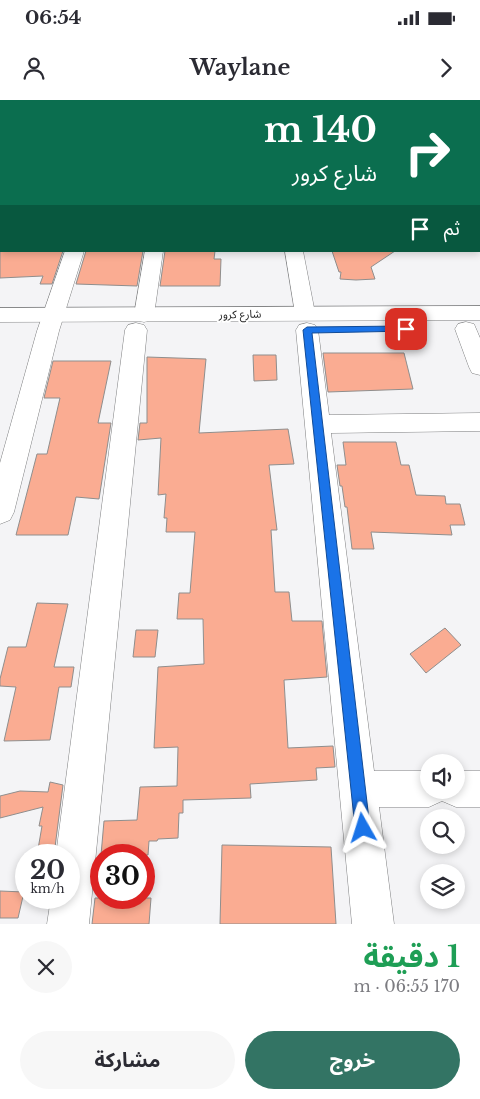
<!DOCTYPE html>
<html lang="ar">
<meta charset="utf-8">
<style>
:root{--surface:#fff;--page:#f7f7f7;--text:#2b2b33;--muted:#7c7c81;--accent:#337464}
body{margin:0;font-family:"Libre Baskerville","Noto Sans Arabic",serif;background:var(--page);color:var(--text);direction:rtl;height:100vh;display:flex;flex-direction:column;font-size:19px;white-space:nowrap}
*{box-sizing:border-box;margin:0}
p{font-size:16px;color:var(--muted)}
.icon{flex:none;width:28px;height:28px;fill:none;stroke:currentColor;stroke-width:2;stroke-linecap:round;stroke-linejoin:round}
.map{position:relative;height:824px;overflow:hidden;direction:ltr}
.sheet{display:flex;flex-direction:column;background:var(--surface);flex:1}
.sheet>*{flex:none}
.banner{position:absolute;left:0px;top:0px;width:480px;height:152px;box-shadow:0 2px 8px #0003;direction:rtl;background:#0b6e4f;color:#fff;overflow:hidden}
.buttons{position:absolute;left:420px;top:654px;display:grid;gap:10px}
.buttons a{display:grid;place-items:center;width:45px;height:45px;border-radius:50%;background:var(--surface);box-shadow:0 2px 8px #0003;font-size:25px}
.speed{position:absolute;left:15px;top:744px;display:flex;gap:10px;font-size:25px;font-weight:700;text-align:center}
.speed>*{display:grid;place-content:center;width:65px;height:65px;border-radius:50%;background:var(--surface);box-shadow:0 2px 8px #0003;line-height:1}
.speed small{font-size:12px;font-weight:400}
.speed .limit{border:8px solid #d22;background:#fff;color:#111}
.pin{position:absolute;display:grid;place-items:center;width:42px;height:42px;color:#fff;margin:-21px;border-radius:10px;box-shadow:0 2px 8px #0006}
.me{position:absolute;width:55px;margin:-28px;rotate:354deg;stroke-linejoin:round;filter:drop-shadow(0 0 4px #0008)}
.turn{display:flex;align-items:center;gap:18px;height:105px;padding:0 20px;font-size:22px}
.turn .icon{width:65px;height:65px;stroke-width:2.5}
.turn b{display:block;font-size:35px;line-height:42px}
.then{display:flex;align-items:center;height:48px;padding:0 20px;background:#0003;gap:10px;font-size:19px}
.round{display:grid;place-items:center;flex:none;width:52px;height:52px;border-radius:26px;background:var(--page)}
.headline{display:flex;align-items:center;justify-content:space-between;height:85px;padding:0 20px}
h1{font-size:30px;font-weight:700;line-height:38px;color:#1e9e55}
.action{display:flex;gap:10px;margin-top:auto;padding:10px 20px}
.action a{flex:1;height:58px;border-radius:30px;background:var(--accent);color:#fff;font-size:20px;font-weight:700;line-height:58px;text-align:center}
.action a+a{background:var(--page);color:var(--text)}
.status{display:flex;justify-content:space-between;align-items:center;height:35px;padding:0 25px;background:var(--surface);direction:ltr}
.status svg{height:14px;fill:currentColor}
header{display:flex;justify-content:space-between;align-items:center;height:65px;padding:0 20px;background:var(--surface);font-size:22px;font-weight:700}
.map>svg:first-child{display:block}
</style>
<div class="status"><b>06:54</b><svg viewBox="0 0 49 12"><path d="M0 12V9h3v3zM5 12V6h3v6zM10 12V3h3v9zM15 12V0h3v12zM26 1h20v11H26zM47 4h2v5h-2z"/></svg></div>
<header><svg class="icon" aria-label="forward" viewBox="0 0 24 24"><path d="M9 5l7 7-7 7"/></svg>Waylane<svg class="icon" aria-label="person" viewBox="0 0 24 24"><circle cx="12" cy="8" r="4"/><path d="M4 21q1-7 8-7t8 7"/></svg></header>
<div class="map">
<svg width="480" height="824" viewBox="0 0 480 824">
<rect width="100%" height="100%" fill="#f4f4f6"/>
<g fill="#faac92" stroke="#8f8e8d">
<polygon points="0,151 63,151 52,184 40,184 43,176 0,178"/>
<polygon points="86,151 143,151 137,186 76,184"/>
<polygon points="165,151 215,151 214,159 221,159 220,186 160,186"/>
<polygon points="332,151 395,151 371,167 375,179 356,180 340,179 341,172 339,172"/>
<polygon points="323,253 404,253 413,289 328,292"/>
<polygon points="253,255 276,255 277,280 254,281"/>
<polygon points="147,257 206,259 199,333 288,329 294,364 269,365 277,430 271,430 275,492 289,492 292,521 322,521 327,577 284,580 288,648 333,646 335,667 316,668 317,680 250,684 251,698 183,700 183,713 179,713 178,738 158,739 157,741 149,741 148,755 101,755 104,721 137,720 140,687 177,686 178,647 154,648 158,567 204,564 203,519 177,519 179,493 190,493 195,432 166,432 167,418 164,418 166,394 158,395 161,338 138,340 140,323 147,323"/>
<polygon points="53,261 111,261 98,323 111,323 99,399 76,397 68,435 16,435 37,354 47,354 60,298 44,298"/>
<polygon points="343,342 396,342 401,365 409,365 416,395 445,396 446,404 460,404 465,425 450,425 452,435 371,432 374,449 352,449 347,407 345,407 342,386 340,386 337,365 346,365"/>
<polygon points="37,503 68,504 54,567 74,567 71,587 59,587 50,640 4,641 16,587 0,586 0,579 8,547 26,547"/>
<polygon points="445,528 461,545 426,573 410,554"/>
<polygon points="136,530 158,530 155,557 133,557"/>
<polygon points="50,682 63,685 54,755 37,755 42,726 39,726 43,707 0,718 0,696 20,691 48,692"/>
<polygon points="222,745 331,747 336,824 220,824"/>
<polygon points="0,791 24,792 18,818 0,818"/>
<polygon points="95,798 151,798 149,824 92,824"/>
</g>
<g fill="none" stroke-linecap="round" stroke-linejoin="round">
<defs>
<g id="street">
<rect x="22" y="0" width="14" height="1"/>
<rect x="172" y="0" width="14" height="1"/>
<rect x="264" y="0" width="14" height="1"/>
<polygon points="1,51 1,62 0,63 0,52"/>
<polygon points="65,151 84,151 59,231 14,412 10,420 0,424 0,363 37,231"/>
<polygon points="145,151 163,151 154,215 151,220 144,222 137,220 134,215"/>
<polygon points="285,151 303,151 315,213 312,218 305,220 298,218 295,213"/>
<polygon points="466,222 474,224 480,238 480,275 472,273 469,267 455,229 458,224"/>
<polygon points="136,223 144,225 147,230 89,824 47,824 51,798 69,798 69,755 56,755 125,230 128,225"/>
<polygon points="307,223 315,225 318,230 329,315 480,313 480,331 331,333 374,671 429,671 429,690 456,690 456,671 480,671 480,707 456,707 442,701 429,707 379,707 394,824 352,824 296,230 299,225"/>
</g>
<polygon id="secondary" points="480,206 480,220 0,222 0,208"/>
</defs>
<use href="#street" stroke="#7e7f80" stroke-width="1"/>
<use href="#secondary" stroke="#7e7f80" stroke-width="1"/>
<use href="#street" fill="#fff" fill-rule="evenodd"/>
<use href="#secondary" fill="#fff" fill-rule="evenodd"/>
</g>
<polygon fill="#1a73e8" stroke="#114b97" points="406,226 410,227 410,231 312,233 370,728 368,733 363,736 357,733 355,728 303,230 307,227"/>
<g text-anchor="middle" stroke-width="4" stroke-linejoin="round" paint-order="stroke">
<g font-size="11" fill="#1d1d1d" stroke="#fff">
<text transform="translate(240 214) rotate(-1)" y="4">شارع كرور</text>
</g>
</g>
</svg>
<div class="buttons">
<a><svg class="icon" aria-label="sound" viewBox="0 0 24 24"><path d="M4 9h4l5-4v14l-5-4H4zM17 9q2 3 0 6"/></svg></a>
<a><svg class="icon" aria-label="search" viewBox="0 0 24 24"><circle cx="10" cy="10" r="6"/><path d="M15 15l6 6"/></svg></a>
<a><svg class="icon" aria-label="layers" viewBox="0 0 24 24"><path d="M12 4l9 5-9 5-9-5zM3 14l9 5 9-5"/></svg></a>
</div>
<div class="speed"><div>20<small>km/h</small></div><div class="limit">30</div></div>
<div class="pin" style="left:406px;top:229px;background:#d93025"><svg class="icon" aria-label="arrive" viewBox="0 0 24 24"><path d="M6 21V4h12l-3 4 3 4H6"/></svg></div>
<svg class="me" style="left:363px;top:728px" viewBox="-20 -20 40 40"><path d="M0-17L14 15 0 8-14 15z" fill="#1a73e8" stroke="#fff" stroke-width="4"/></svg>
<div class="banner">
<div class="turn"><svg class="icon" aria-label="right" viewBox="0 0 24 24"><path d="M7 20v-9h11M14 6l5 5-5 5"/></svg><div><b>140 m</b>شارع كرور</div></div>
<div class="then">ثم<svg class="icon" aria-label="arrive" viewBox="0 0 24 24"><path d="M6 21V4h12l-3 4 3 4H6"/></svg></div>
</div>
</div>
<section class="sheet">
<div class="headline"><div><h1>1 دقيقة</h1><p>170 m · 06:55</p></div><a class="round"><svg class="icon" aria-label="close" viewBox="0 0 24 24"><path d="M6 6l12 12M18 6L6 18"/></svg></a></div>
<div class="action"><a>خروج</a><a>مشاركة</a></div>
</section>
